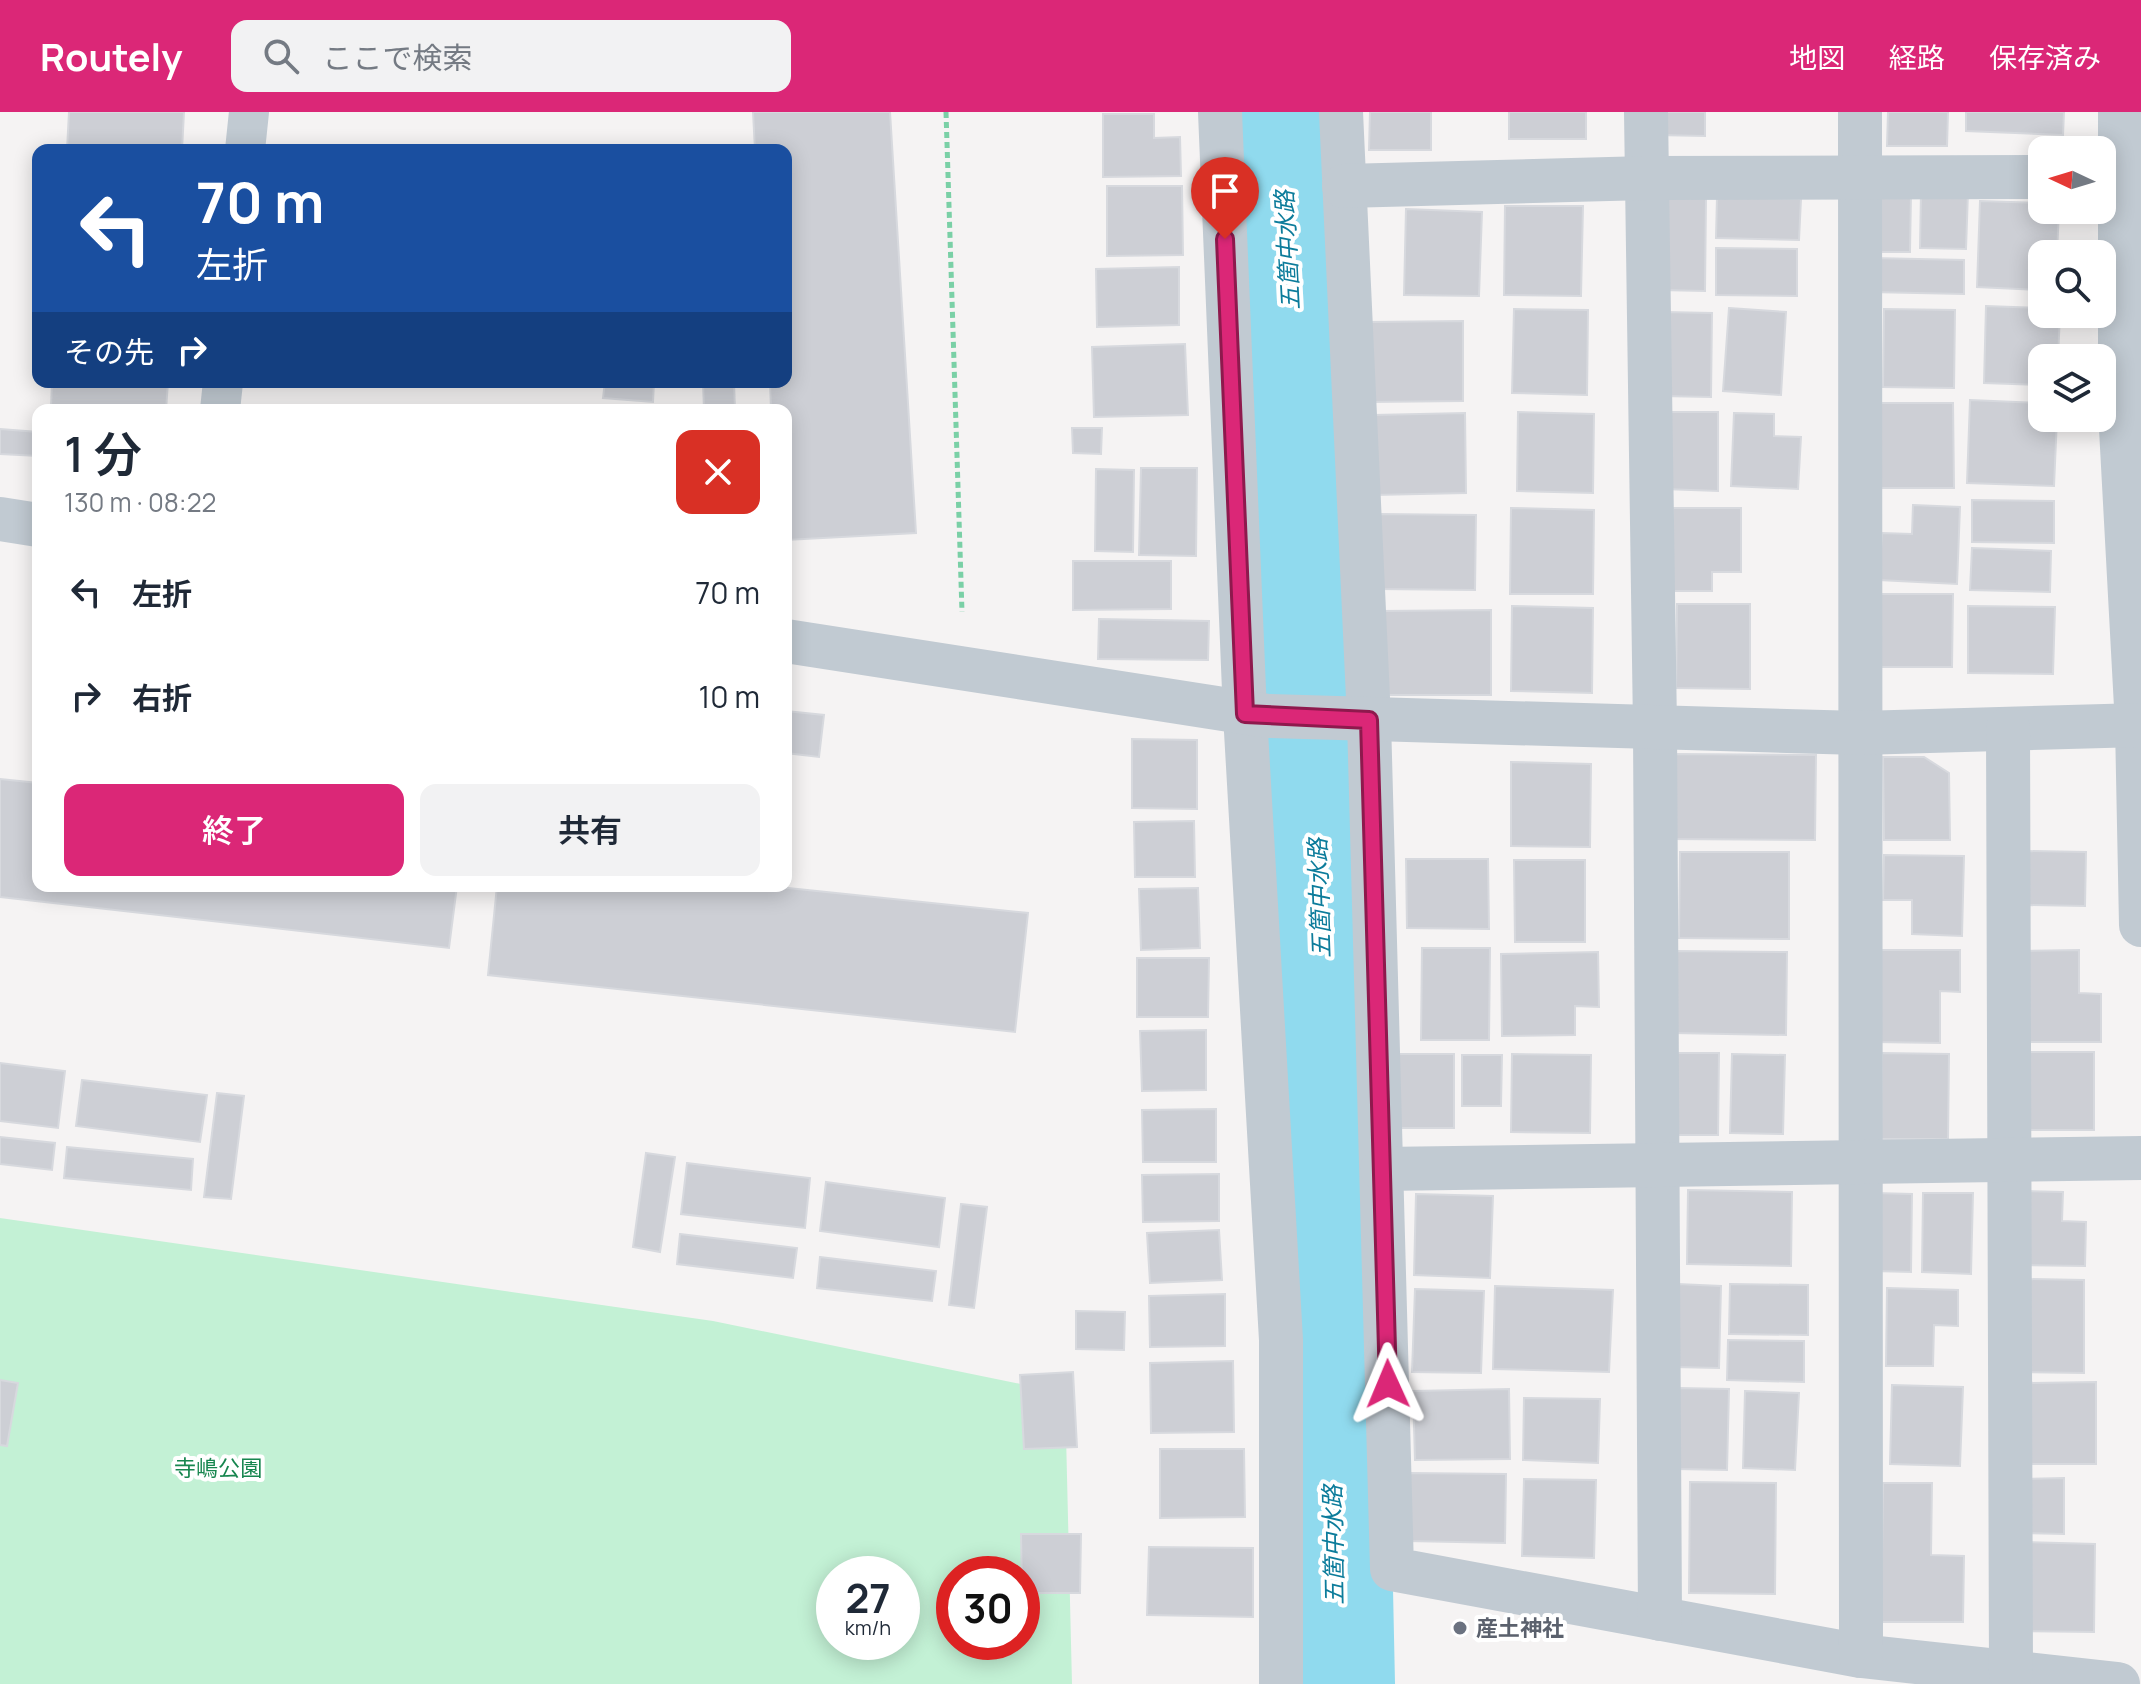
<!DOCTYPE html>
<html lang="ja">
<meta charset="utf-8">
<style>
:root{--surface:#fff;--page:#f2f2f3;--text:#1f2937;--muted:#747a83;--accent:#db2777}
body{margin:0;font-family:Manrope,"Noto Sans JP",sans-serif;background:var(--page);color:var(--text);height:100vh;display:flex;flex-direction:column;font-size:30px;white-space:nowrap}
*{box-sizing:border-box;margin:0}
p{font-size:26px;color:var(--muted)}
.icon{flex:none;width:44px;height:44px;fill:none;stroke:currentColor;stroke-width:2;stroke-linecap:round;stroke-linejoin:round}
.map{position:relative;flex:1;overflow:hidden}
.sheet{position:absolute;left:32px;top:292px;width:760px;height:488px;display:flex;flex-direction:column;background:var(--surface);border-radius:16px;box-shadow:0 4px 20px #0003}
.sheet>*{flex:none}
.banner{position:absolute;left:32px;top:32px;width:760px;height:244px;border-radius:16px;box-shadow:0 4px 20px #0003;background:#1a4fa0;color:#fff;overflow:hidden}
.needle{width:52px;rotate:274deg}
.controls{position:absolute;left:2028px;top:24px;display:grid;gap:16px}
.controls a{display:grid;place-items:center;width:88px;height:88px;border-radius:16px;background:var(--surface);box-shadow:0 4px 20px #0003;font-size:40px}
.speed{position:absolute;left:816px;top:1444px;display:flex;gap:16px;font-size:40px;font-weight:700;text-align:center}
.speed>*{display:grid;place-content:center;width:104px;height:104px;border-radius:50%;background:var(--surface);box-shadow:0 4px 20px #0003;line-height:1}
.speed small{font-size:20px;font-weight:400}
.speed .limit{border:12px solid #d22;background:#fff;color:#111}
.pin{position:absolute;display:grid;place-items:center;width:68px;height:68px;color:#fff;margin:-82px -34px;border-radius:50% 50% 50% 0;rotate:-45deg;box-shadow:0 0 8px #0007}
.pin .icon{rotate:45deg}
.me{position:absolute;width:88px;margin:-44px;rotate:359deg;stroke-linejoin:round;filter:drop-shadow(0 0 6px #0008)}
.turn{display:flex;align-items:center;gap:28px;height:168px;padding:0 32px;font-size:36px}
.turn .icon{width:104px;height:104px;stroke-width:2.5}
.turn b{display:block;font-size:56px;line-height:68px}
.then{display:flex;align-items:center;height:76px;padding:0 32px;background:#0003;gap:16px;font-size:30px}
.round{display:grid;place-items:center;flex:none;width:84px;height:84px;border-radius:16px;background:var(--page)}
.head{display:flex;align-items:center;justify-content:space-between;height:136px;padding:0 32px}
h1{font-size:48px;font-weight:600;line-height:60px}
.action{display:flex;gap:16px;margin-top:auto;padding:16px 32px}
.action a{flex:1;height:92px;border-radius:16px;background:var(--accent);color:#fff;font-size:32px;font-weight:600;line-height:92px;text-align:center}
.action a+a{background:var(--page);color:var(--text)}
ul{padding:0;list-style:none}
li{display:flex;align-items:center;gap:24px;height:104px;padding:0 32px}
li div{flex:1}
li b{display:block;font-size:30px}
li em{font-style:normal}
header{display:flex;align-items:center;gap:48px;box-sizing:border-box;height:112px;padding:0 40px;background:var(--accent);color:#fff}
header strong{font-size:38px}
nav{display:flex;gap:44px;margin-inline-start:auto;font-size:28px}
.search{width:560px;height:72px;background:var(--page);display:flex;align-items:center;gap:20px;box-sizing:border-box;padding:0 28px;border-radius:16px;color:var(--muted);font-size:30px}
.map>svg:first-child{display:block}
</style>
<header>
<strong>Routely</strong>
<div class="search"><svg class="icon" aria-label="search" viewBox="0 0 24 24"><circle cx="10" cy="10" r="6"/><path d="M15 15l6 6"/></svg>ここで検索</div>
<nav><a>地図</a><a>経路</a><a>保存済み</a></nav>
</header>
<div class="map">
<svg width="2141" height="1572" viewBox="0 0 2141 1572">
<rect width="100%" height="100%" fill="#f5f3f3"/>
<path fill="#c3f1d5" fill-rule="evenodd" d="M0,1106L713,1209L1065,1281L1072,1572H0ZM834,1462H902V1530H834ZM954,1462H1022V1530H954Z"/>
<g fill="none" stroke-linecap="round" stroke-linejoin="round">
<polyline stroke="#90daee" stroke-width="116" points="1281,0 1320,772 1337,1572"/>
</g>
<g fill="#cdcfd5" stroke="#d7d9de" stroke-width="2">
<polygon points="69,0 184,0 182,38 67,38"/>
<polygon points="753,0 890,0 916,421 786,428 786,298 771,298 770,270 786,270 786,38 755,38"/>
<polygon points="1370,0 1431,0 1431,38 1369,38"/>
<rect x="1509" y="0" width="77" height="27"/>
<polygon points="1656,0 1705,0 1705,24 1656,23"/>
<polygon points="1888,0 1948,0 1947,34 1887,34"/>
<polygon points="1966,0 2064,0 2063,23 1966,19"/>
<polygon points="1103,2 1154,2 1154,26 1180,25 1181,64 1103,65"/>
<polygon points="1107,74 1182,74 1183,143 1107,144"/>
<polygon points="1921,80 1968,80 1966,137 1920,136"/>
<polygon points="1874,81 1911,81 1910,140 1873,140"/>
<polygon points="1661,84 1706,85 1705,179 1660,178"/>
<polygon points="1717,85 1801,87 1799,128 1716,126"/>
<polygon points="1980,89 2042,91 2042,98 2059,98 2057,142 2042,142 2042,178 1977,175"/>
<polygon points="1505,94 1583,94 1581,184 1504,183"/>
<polygon points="1406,97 1482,100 1479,184 1404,183"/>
<polygon points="1716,136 1797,137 1797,184 1716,183"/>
<polygon points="1872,146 1964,148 1964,182 1870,180"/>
<polygon points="1179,155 1179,213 1097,215 1096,157"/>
<polygon points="1986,194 2042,196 2042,202 2060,202 2058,246 2042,246 2042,273 1984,271"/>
<polygon points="1729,196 1786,200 1781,283 1723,279"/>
<polygon points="1514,197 1588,198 1587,283 1512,281"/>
<polygon points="1884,197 1955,198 1954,276 1883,275"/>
<polygon points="1664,200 1712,201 1711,285 1662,284"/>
<polygon points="1463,209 1463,289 1370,290 1370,210"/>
<polygon points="1185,232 1188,303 1094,305 1092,235"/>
<polygon points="52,270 168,270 166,298 51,295"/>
<polygon points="605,270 654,270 653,290 603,286"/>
<polygon points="703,270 734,270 735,298 704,298"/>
<polygon points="1970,288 2042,291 2042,306 2057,306 2054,374 1967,371"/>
<polygon points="1877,291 1953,291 1954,376 1876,376"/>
<polygon points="1518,300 1594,302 1593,381 1517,379"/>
<polygon points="1665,300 1718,300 1718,379 1664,377"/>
<polygon points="1465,301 1466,381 1374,383 1374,303"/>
<polygon points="1734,301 1774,302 1774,324 1801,325 1798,377 1731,374"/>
<polygon points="1072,316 1102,316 1101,342 1073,341"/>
<polygon points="0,317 38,320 38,344 0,342"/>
<polygon points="1141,356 1197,356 1196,444 1139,443"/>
<polygon points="1096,357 1134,358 1133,440 1095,439"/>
<polygon points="1972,388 2054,389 2054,431 1972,430"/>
<polygon points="1913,393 1960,395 1957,472 1879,468 1882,421 1912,422"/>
<polygon points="1511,396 1594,398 1593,482 1510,482"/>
<polygon points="1673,396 1741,396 1741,460 1712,460 1712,479 1672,479"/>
<polygon points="1378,402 1476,403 1475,478 1378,477"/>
<polygon points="1972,436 2051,439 2050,480 1970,478"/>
<polygon points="1073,449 1171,449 1171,497 1073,498"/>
<polygon points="1879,482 1953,482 1952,555 1879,555"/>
<polygon points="1677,492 1750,492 1750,577 1676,576"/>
<polygon points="1512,494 1593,496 1592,581 1511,579"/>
<polygon points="1968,494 2055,495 2053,562 1968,561"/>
<polygon points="1491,498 1491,583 1382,583 1381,499"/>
<polygon points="1099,507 1209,509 1208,548 1098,547"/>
<polygon points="786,599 824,603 819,645 786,641"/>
<polygon points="1132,627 1197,628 1197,697 1132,696"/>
<polygon points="1672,642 1816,643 1815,728 1670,727"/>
<polygon points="1883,645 1924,645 1949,661 1950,728 1884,728"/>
<polygon points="1511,650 1591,652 1590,735 1511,734"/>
<polygon points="0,667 38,671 38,774 457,774 449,836 0,785"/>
<polygon points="1194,709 1195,765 1135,765 1134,710"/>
<polygon points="2026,739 2086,740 2085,794 2025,793"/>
<polygon points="1680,740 1789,740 1789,827 1679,826"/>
<polygon points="1884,743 1964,744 1962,824 1912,822 1912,788 1883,788"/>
<polygon points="1406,747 1488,747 1489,817 1407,816"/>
<polygon points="1514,748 1585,748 1585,830 1515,830"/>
<polygon points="497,774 769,774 1028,801 1015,920 488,863"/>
<polygon points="1198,776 1200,836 1141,838 1139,777"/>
<polygon points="1422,836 1490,836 1489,928 1421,928"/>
<polygon points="1877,838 1960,838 1960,880 1940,879 1940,931 1876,930"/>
<polygon points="2079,838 2079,881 2101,882 2101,930 2021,930 2021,839"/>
<polygon points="1675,839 1787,840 1786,923 1674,921"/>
<polygon points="1598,840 1599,895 1575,894 1575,923 1502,924 1501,842"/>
<polygon points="1137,846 1209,846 1208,905 1137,905"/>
<polygon points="1206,918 1206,978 1142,979 1140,919"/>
<polygon points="2021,940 2094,940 2094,1018 2022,1018"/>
<polygon points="1671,941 1719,941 1718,1023 1671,1023"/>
<polygon points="1882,941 1949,942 1948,1027 1881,1027"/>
<polygon points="1396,942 1454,942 1454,1016 1397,1016"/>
<polygon points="1512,942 1591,943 1590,1021 1511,1020"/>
<polygon points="1732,942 1785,943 1783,1022 1730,1021"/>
<polygon points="1462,943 1502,943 1501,994 1462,994"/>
<polygon points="0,951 65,959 58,1016 0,1009"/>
<polygon points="82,968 207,983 200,1030 76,1014"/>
<polygon points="217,981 244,984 231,1087 204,1085"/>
<polygon points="1216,997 1216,1050 1143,1050 1142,998"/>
<polygon points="0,1025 55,1031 52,1058 0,1052"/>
<polygon points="67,1035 193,1047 191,1078 64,1066"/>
<polygon points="646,1041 675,1045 660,1140 633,1135"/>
<polygon points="687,1051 810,1066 805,1116 681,1102"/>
<polygon points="1219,1062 1219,1109 1143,1110 1142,1063"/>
<polygon points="826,1070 945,1086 939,1135 820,1119"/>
<polygon points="1688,1078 1792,1080 1791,1154 1687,1152"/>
<polygon points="2021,1079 2063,1080 2062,1109 2086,1110 2085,1154 2020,1153"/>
<polygon points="1874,1081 1912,1082 1911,1160 1874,1159"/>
<polygon points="1923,1081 1973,1081 1971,1162 1922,1160"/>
<polygon points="1416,1082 1493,1084 1490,1166 1414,1163"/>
<polygon points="961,1092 987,1095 974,1196 949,1193"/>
<polygon points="1219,1118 1222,1168 1150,1171 1147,1121"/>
<polygon points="680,1122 797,1136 793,1166 677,1152"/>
<polygon points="820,1145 936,1159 932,1189 817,1176"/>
<polygon points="2025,1167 2084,1168 2084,1261 2024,1260"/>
<polygon points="1677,1172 1721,1174 1719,1256 1674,1255"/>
<polygon points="1730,1172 1808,1173 1808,1223 1729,1222"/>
<polygon points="1495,1174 1613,1178 1609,1260 1493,1257"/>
<polygon points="1887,1176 1958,1178 1958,1214 1934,1213 1933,1254 1886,1254"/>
<polygon points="1415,1177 1484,1179 1481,1261 1412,1260"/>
<polygon points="1225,1182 1225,1234 1150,1235 1149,1184"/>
<polygon points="1076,1199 1125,1200 1124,1238 1076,1237"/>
<polygon points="1728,1228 1804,1229 1804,1270 1727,1268"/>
<polygon points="1233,1249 1234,1320 1151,1321 1150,1251"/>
<polygon points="1073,1260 1077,1335 1024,1337 1020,1263"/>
<polygon points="0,1268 18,1271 7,1334 0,1333"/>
<polygon points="2096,1270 2096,1352 2025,1352 2025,1271"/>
<polygon points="1892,1273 1963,1275 1960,1354 1890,1352"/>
<polygon points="1678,1276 1729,1277 1727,1358 1677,1357"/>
<polygon points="1509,1277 1510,1347 1415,1348 1413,1279"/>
<polygon points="1745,1279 1799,1281 1795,1358 1743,1356"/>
<polygon points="1524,1286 1600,1287 1598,1351 1523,1348"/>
<polygon points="1160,1337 1244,1337 1245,1405 1160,1406"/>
<polygon points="1409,1361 1506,1362 1505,1431 1408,1429"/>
<polygon points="2064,1366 2064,1422 2025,1421 2024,1367"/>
<polygon points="1524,1367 1596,1368 1594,1446 1522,1444"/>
<polygon points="1690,1370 1776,1371 1775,1482 1689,1481"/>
<polygon points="1883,1371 1932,1371 1931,1443 1964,1444 1963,1510 1881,1510"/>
<polygon points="1021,1422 1081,1422 1080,1481 1022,1481"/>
<polygon points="2025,1430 2095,1432 2094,1520 2023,1519"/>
<polygon points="1149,1435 1253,1436 1253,1505 1147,1503"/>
</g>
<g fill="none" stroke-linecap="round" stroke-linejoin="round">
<polyline stroke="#7ad0a6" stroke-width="5" stroke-dasharray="6 4" stroke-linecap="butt" points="946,0 962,500"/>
<g stroke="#c1cad2" stroke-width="40">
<polyline points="245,38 249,0"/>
<polyline points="220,298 223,270"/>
</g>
<g stroke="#c1cad2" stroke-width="44">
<polyline points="1220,0 1245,602 1281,1228 1281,1572"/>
<polyline points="1341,0 1369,608 1392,1457 1861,1544 2118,1572"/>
<polyline points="1646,0 1655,616 1660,1507"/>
<polyline points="1860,0 1861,1544"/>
<polyline points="2120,0 2120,298 2137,613 2141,813"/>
<polyline points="1344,74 1647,66 2042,65"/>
<polyline points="0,407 38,413"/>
<polyline points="786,529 1268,604 1860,621 2141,613"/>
<polyline points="2008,617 2011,1561"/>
<polyline points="1382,1057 2141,1046"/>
</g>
</g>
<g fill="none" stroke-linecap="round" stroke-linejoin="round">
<defs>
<polyline id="route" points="1225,127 1245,602 1369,608 1388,1272"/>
</defs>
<use href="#route" stroke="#8e194d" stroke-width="20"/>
<use href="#route" stroke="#db2777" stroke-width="14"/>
</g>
<circle fill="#6b7280" stroke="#fff" stroke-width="3" cx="1460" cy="1516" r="8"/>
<g text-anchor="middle" stroke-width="8" stroke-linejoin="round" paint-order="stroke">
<g font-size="22" fill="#17864f" stroke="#fff">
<text x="218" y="1364">寺嶋公園</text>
</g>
<g font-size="22" font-weight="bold" fill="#5b616d" stroke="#fff" text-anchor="start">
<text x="1476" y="1524">産土神社</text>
</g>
<g font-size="24" font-style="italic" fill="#0c7c9b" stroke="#fff">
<text transform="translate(1288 138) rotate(-93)" y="8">五箇中水路</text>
<text transform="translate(1320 786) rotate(-92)" y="8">五箇中水路</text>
<text transform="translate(1334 1433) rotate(-91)" y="8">五箇中水路</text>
</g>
</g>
</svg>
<div class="controls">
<a><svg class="needle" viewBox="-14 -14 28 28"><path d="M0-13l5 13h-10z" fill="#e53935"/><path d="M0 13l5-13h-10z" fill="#747a83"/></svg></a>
<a><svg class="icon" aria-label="search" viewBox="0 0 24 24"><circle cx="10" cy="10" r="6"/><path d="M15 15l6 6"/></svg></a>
<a><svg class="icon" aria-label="layers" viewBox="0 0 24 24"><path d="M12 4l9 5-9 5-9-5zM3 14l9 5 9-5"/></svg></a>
</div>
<div class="speed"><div>27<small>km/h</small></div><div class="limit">30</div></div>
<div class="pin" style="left:1225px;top:127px;background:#d93025"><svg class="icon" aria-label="arrive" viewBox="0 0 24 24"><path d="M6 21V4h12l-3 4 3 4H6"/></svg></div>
<svg class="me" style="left:1388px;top:1272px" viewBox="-20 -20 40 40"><path d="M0-17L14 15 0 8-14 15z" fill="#db2777" stroke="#fff" stroke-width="4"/></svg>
<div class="banner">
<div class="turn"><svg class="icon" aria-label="left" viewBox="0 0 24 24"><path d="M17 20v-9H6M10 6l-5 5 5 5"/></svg><div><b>70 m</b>左折</div></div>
<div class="then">その先<svg class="icon" aria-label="right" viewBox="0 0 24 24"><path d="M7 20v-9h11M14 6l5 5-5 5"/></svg></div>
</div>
<section class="sheet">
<div class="head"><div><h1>1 分</h1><p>130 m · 08:22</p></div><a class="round" style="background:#d93025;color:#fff"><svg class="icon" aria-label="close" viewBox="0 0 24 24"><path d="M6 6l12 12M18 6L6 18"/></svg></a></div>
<ul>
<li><svg class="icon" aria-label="left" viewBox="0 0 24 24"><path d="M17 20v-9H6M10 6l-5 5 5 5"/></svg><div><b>左折</b></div><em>70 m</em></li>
<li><svg class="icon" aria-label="right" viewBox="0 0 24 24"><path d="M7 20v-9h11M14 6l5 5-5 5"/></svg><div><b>右折</b></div><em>10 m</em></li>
</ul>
<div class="action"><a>終了</a><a>共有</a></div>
</section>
</div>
